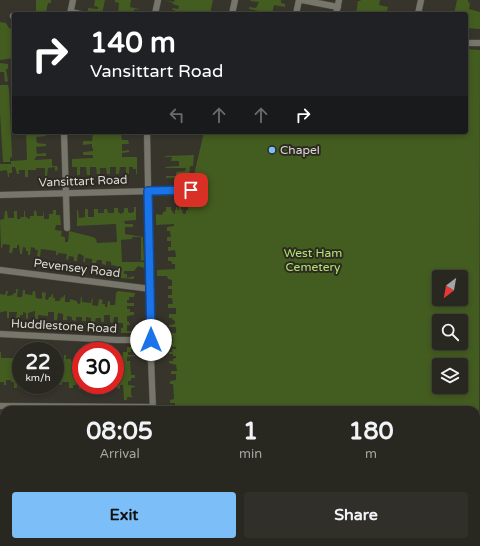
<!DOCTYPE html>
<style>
:root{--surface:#282720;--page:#302f29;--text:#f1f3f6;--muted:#a5a5a5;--line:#44443e;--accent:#7bbef8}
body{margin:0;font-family:"Varela Round",sans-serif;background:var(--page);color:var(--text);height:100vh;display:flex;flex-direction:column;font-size:15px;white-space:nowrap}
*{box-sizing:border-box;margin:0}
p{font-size:13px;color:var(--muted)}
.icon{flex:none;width:22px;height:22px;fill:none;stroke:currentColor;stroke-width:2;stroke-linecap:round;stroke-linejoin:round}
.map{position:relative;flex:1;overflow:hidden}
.details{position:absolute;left:0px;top:406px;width:480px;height:140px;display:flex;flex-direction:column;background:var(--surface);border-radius:12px 12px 0 0;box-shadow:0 2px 6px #0003,0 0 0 1px var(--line)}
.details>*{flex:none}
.hud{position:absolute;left:12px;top:12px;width:456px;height:122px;border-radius:4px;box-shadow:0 2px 6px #0003,0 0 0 1px var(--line);background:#202124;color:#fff;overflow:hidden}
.needle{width:26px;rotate:211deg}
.tools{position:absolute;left:432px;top:270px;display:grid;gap:8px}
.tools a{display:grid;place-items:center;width:36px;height:36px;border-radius:4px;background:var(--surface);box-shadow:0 2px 6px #0003,0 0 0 1px var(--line);font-size:20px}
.speed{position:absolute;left:12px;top:342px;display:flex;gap:8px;font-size:20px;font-weight:700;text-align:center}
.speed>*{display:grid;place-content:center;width:52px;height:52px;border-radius:50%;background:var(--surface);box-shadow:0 2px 6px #0003,0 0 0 1px var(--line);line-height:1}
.speed small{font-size:10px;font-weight:400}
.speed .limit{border:6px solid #d22;background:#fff;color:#111}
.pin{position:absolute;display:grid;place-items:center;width:34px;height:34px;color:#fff;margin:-17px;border-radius:8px;box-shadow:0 2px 6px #0006}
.me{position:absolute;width:44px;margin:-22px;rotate:0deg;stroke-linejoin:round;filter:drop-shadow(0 0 3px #0008)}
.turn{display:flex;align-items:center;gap:14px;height:84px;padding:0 12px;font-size:18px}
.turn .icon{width:52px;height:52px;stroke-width:2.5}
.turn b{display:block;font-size:28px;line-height:34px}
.lanes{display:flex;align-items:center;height:38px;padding:0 12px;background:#0003;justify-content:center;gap:20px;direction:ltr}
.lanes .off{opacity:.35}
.eta{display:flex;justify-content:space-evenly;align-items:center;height:68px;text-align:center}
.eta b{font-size:24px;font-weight:700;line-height:28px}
.primary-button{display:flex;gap:8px;margin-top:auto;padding:8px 12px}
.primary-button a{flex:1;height:46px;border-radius:4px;background:var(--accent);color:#111;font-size:16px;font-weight:700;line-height:46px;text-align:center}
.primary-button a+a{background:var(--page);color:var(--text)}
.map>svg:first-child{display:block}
</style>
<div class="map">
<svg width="480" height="546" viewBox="0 0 480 546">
<rect width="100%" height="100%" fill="#36342b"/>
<g fill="#435c1f" fill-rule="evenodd">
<polygon points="36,0 51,0 51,3 48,3 46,12 57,14 36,14"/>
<polygon points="95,0 105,0 102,14 88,11 88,8 98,9 98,7 94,6"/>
<polygon points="115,0 131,0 130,7 139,9 139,10 135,9 134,11 131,11 130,14 118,14 119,3 115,2"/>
<polygon points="165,0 174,2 175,0 213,0 210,14 171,14 171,12 174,12 175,10 172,10 173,8 178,9 179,6 173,4 173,3"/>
<polygon points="251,0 281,0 281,3 285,4 285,7 274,5 272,14 258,14 258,11 249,9 249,7 256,8 259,2 250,1"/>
<polygon points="361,0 380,0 379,5 388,7 387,12 384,12 383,14 356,14 358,1 360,1"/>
<polygon points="457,0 468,0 468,2 470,3 469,9 480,12 480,29 466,28 466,14 454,14"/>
<polygon points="0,22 6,23 9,28 14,29 14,58 0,60"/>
<path d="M466,49L480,50L479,523V522L476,523V410H174V409H179V406H175V403H170V400L174,399L173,384H170V381L176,380V374H171V371H177L176,365L169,363V361H173V359L176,358V356H173V354H169V352H172V349H176V347L169,346V343H173V337L169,336V333H176V327H169V325L175,324V321L173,320L172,318H169V314H176V308H168V304H173L172,298H168V295H172V289H168V286H172V280L168,279L167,276H157V270L175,269V264H172L171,261H168V257H176L175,250L168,251V247H171V241H167V237H171L170,231H167V227L174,226V224L156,225V214L162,215L163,212L166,211V207H171V210L173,212L174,214H175V210H176V207H177L178,210H179V207L181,206V210H183L182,213L186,214V210H188V206H190V198H184V196L191,195L193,179L204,132H466ZM439,277H461V299H439ZM439,321H461V343H439ZM439,365H461V387H439Z"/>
<polygon points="0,63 8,64 8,69 6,69 8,81 5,82 4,72 0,72"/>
<polygon points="0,85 8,85 9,90 12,156 12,157 10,158 10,162 3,162 0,114"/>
<polygon points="26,132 46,133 46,136 36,137 37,143 46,144 46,146 36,147 37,154 46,153 46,156 37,156 34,160 52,159 52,166 57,166 58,170 55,171 55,167 48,168 47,176 45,176 45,168 36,168 36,170 28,170 28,177 25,177 25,170 19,170 19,174 17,174 15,167 12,167 12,173 9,173 9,177 8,177 7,170 0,171 0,177 0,164 11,164 11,161 27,160"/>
<polygon points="82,132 128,132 128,133 121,134 122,140 128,140 129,144 122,144 122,151 129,150 129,152 122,153 122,157 137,157 137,174 136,174 136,169 133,169 133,167 129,167 129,174 126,174 126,167 120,167 119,174 116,174 116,167 110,167 110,174 107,174 106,168 100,168 100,175 97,175 96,167 90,167 90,175 87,175 86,167 80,167 80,175 77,175 77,167 72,167 72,159 93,158 93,155 83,155 83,152 93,151 93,148 92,148 92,144 83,145 83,141 92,141 93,134 83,134"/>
<polygon points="194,155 193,166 190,166 189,182 188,182 187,179 185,177 166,178 166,176 176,176 176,172 185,171 186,168 166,168 165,167 179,166 179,161 171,161 172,157 165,157 165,156"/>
<polygon points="134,207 136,207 136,220 124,221 125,224 133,224 133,227 125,227 125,234 143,237 144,260 141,261 141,237 132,237 132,239 121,240 122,262 144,262 144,268 138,266 134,271 124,271 124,274 127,274 127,278 134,276 134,279 120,278 121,274 116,273 117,266 111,265 111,262 106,261 106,265 102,264 102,260 97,260 96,263 92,263 92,259 85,258 85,262 83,262 84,256 81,255 81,254 78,254 77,261 74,261 74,257 69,256 68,260 66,259 67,254 58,253 58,255 56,255 56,251 41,249 40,257 37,256 38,250 35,250 35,248 31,247 30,255 28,255 28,251 26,251 26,248 23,247 22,254 20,254 19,245 17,245 17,248 13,248 12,253 9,253 10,245 3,244 2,248 1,248 0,220 4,219 5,211 7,211 8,218 14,218 14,211 17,211 17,219 20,219 21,217 24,217 24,211 25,211 25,217 27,217 28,219 30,218 30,216 34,216 34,211 36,210 37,216 43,216 44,210 44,219 49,219 49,214 53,214 53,210 56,210 56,215 60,215 61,225 56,225 55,230 62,231 61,236 65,237 65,242 68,242 69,231 93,237 96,239 97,243 117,242 116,224 77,226 77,210 78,210 79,218 85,217 85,209 88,209 88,217 94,217 94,209 98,209 98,213 104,213 104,209 107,209 108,213 114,213 114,208 118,208 118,212 121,214 124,212 124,208 128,208 128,212 130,213 134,212"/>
<polygon points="16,289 18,289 17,297 22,297 23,290 25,290 25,294 32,295 33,291 35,291 36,298 42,299 42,292 46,293 45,299 48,300 49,297 51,297 52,294 53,294 53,298 55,298 55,301 60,301 61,297 63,298 64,295 65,295 65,302 70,302 70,299 77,301 77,303 80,304 81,297 82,297 82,302 91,303 92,298 93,299 92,305 98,306 99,299 103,300 102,304 105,304 105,307 107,307 108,301 110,301 110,305 115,305 116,293 118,291 135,293 134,297 129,297 129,300 127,300 127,303 134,303 134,306 127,306 127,309 130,309 130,312 134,312 134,315 127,316 127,321 129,322 130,325 127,325 127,331 132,331 132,333 121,333 121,328 123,328 123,323 118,323 118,317 114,317 113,323 110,322 110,315 104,315 104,322 101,322 101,318 96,318 95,322 91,322 91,318 86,317 86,321 82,321 82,317 76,317 76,321 72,320 72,317 67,316 67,320 63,320 63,314 58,313 57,320 54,320 54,312 48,312 48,316 38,315 38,319 35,319 35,311 28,313 28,319 26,318 26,313 23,312 23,315 20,315 20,318 16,318 17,312 9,312 9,318 7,318 7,311 1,312 0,313 0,294 5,295 6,291 8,291 7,296 13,295 14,293 16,293"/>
<polygon points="127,347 135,347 135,349 131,349 131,352 128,352 128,355 135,355 135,356 127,357 127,361 130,361 131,375 135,375 135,378 131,378 131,381 128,381 128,385 135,386 135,387 131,388 131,395 133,397 127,397 127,400 124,400 123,385 120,385 120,389 117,388 117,385 115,384 115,364 121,365 121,363 122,363 123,352 127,352"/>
<polygon points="0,352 1,352 1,358 14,358 14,356 21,358 21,381 17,381 17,388 14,388 14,382 11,382 11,380 6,380 6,385 4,385 4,382 0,382"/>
<polygon points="55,354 57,354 57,358 58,359 58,361 64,361 64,355 66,355 66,359 71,359 71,361 75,362 76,359 76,362 81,363 82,389 79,389 79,382 76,382 76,385 73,385 73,388 69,388 69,382 62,382 62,385 60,385 60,382 57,382 57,385 55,385"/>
<polygon points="0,431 4,431 4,444 3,444 3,448 0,448"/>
<polygon points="1,495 4,495 4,524 0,524"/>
</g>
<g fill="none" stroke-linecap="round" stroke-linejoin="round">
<defs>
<g id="street">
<polyline points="302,0 338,7"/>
<polyline points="71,12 80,14"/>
<polyline points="70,14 73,0"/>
<polyline points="155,14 158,0"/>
<polyline points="232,14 235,0"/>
<polyline points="296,14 299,0"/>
<polyline points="336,14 339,0"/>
<polyline points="418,14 421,0"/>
<polyline points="13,16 14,16"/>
<polyline points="466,43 480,43"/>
<polyline points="64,132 67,228"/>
<polyline points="0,195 191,190"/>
<polyline points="0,270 151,289"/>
<polyline points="0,334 117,340 151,340 147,132"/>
<polyline points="151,359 153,410"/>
<polyline points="0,406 153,407"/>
<polyline points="0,470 4,470"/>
<polyline points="0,532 4,532"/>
<polyline points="108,542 156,545 237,546"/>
<polyline points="419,542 419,546"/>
</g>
</defs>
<use href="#street" stroke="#525149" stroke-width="7"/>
<use href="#street" stroke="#77766b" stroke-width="6"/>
</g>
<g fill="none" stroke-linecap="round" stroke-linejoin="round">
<defs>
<polyline id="route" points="151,340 148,191 191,190"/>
</defs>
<use href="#route" stroke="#114b97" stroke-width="10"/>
<use href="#route" stroke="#1a73e8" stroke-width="7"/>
</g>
<circle fill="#7bbef8" stroke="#2c2a21" stroke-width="1.5" cx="272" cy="150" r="4"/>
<g text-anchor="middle" stroke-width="4" stroke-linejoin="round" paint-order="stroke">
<g font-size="12" fill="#dad9d3" stroke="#2c2a21" text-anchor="start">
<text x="280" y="154">Chapel</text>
</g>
<g font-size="12" fill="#dad9d3" stroke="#2c2a21">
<text transform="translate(83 181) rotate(-2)" y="4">Vansittart Road</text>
<text transform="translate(77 268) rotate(7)" y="4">Pevensey Road</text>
<text transform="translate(64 326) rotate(3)" y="4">Huddlestone Road</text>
</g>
<g font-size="12" fill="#b3e372" stroke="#2c2a21">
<text x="313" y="257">West Ham<tspan x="313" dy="14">Cemetery</tspan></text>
</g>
</g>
</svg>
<div class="tools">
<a><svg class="needle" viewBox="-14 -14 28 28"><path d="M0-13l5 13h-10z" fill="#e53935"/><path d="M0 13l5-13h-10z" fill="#a5a5a5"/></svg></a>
<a><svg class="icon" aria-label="search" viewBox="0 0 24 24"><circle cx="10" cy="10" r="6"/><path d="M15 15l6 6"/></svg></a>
<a><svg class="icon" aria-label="layers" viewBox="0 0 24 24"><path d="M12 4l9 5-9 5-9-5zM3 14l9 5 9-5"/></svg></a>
</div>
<div class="speed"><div>22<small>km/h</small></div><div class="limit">30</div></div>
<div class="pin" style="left:191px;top:190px;background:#d93025"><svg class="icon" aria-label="arrive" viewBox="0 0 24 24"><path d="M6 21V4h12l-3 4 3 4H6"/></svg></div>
<svg class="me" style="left:151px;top:340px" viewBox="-20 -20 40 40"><circle r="19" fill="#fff"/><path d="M0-13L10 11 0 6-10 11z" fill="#1a73e8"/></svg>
<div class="hud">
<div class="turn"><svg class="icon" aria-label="right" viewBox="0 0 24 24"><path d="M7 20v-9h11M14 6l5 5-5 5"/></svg><div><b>140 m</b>Vansittart Road</div></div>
<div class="lanes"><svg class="icon off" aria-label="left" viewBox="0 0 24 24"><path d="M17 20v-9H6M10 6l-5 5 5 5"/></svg><svg class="icon off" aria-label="ahead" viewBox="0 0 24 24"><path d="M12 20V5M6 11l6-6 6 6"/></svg><svg class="icon off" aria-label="ahead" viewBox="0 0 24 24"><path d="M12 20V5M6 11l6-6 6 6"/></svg><svg class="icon" aria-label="right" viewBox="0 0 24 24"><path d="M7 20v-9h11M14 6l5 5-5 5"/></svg></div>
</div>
<section class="details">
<div class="eta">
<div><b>08:05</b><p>Arrival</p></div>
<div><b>1</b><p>min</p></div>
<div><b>180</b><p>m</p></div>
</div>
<div class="primary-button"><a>Exit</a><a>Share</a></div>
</section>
</div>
